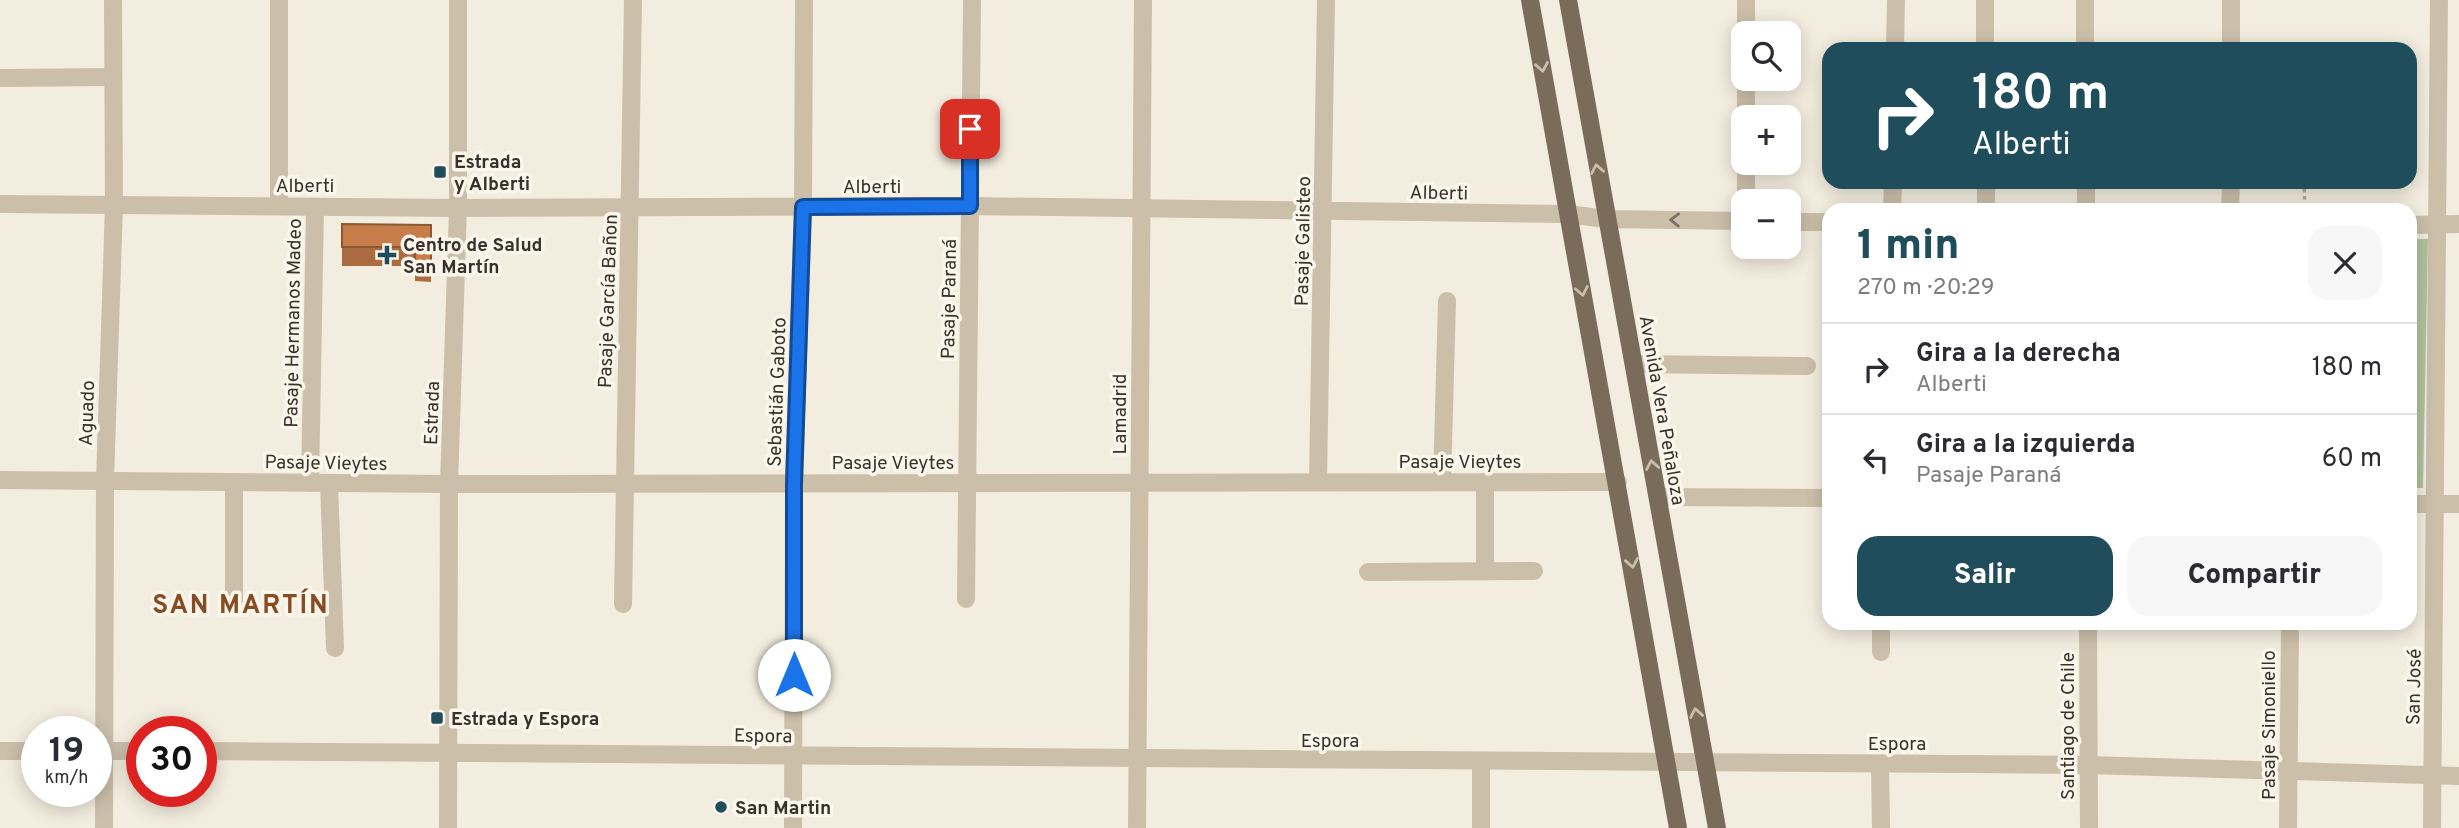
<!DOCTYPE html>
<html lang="es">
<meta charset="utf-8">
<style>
:root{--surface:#fff;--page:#f7f7f7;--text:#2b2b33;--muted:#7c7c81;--line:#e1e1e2;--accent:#1f4d5b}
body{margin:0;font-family:Overpass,sans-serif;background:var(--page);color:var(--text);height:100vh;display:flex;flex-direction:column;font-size:26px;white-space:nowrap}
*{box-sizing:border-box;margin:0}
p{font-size:23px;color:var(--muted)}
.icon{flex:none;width:38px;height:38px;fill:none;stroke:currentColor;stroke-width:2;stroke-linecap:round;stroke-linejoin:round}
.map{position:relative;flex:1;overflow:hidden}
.sheet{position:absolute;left:1822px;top:203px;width:595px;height:427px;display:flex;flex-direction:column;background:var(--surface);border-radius:21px;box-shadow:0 4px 18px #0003}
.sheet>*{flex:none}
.guide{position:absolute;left:1822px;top:42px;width:595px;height:147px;border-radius:21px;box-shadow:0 4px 18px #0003;background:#1f4d5b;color:#fff;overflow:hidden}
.fabs{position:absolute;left:1731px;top:21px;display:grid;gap:14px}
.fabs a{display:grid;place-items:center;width:70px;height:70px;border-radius:14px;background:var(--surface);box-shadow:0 4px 18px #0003;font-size:35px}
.speed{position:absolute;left:21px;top:716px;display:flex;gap:14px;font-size:35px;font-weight:700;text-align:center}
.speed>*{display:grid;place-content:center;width:91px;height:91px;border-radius:50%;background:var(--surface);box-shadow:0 4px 18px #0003;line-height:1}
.speed small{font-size:18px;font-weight:400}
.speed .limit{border:10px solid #d22;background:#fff;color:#111}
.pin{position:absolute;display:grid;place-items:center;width:60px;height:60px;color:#fff;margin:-30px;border-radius:14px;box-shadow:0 4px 10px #0006}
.me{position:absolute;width:77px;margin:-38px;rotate:0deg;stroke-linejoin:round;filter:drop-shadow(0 0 5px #0008)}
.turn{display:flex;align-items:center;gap:24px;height:147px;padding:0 35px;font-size:32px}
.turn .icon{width:91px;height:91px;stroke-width:2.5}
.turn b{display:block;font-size:49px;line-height:60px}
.round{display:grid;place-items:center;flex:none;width:74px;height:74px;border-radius:21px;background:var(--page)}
.summary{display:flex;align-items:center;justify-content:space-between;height:119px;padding:0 35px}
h1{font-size:42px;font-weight:800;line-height:52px;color:var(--accent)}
.button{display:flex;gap:14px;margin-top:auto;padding:14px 35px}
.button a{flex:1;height:80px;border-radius:21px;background:var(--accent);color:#fff;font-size:28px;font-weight:800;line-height:80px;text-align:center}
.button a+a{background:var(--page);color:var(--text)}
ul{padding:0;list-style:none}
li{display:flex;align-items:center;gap:21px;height:91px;padding:0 35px;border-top:2px solid var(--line)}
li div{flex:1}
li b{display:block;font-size:26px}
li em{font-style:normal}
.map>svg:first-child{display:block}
</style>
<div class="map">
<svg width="2459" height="828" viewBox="0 0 2459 828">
<rect width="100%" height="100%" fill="#f3eddf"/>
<polygon fill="#b0c29e" points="2410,239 2428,239 2423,488 2410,488"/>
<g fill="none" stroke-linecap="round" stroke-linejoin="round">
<polyline stroke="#b7a994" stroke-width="3.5" stroke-dasharray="3.5 3.5" stroke-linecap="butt" points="2304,182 2305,210"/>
<g stroke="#cbbfaa" stroke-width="18">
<polyline points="279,0 279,206"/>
<polyline points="1746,0 1746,33"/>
<polyline points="1985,0 1985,49"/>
<polyline points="2085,0 2085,49"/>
<polyline points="1895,49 1896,0"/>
<polyline points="2231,49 2231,0"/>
<polyline points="0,78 113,77"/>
<polyline points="1746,79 1746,117"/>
<polyline points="1746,163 1746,201"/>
<polyline points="1986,182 1986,210"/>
<polyline points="2086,182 2086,210"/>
<polyline points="0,204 458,208 970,206 1568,214 1606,219 1743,221"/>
<polyline points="1892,210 1893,182"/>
<polyline points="2230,210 2231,182"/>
<polyline points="1788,222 1829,222"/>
<polyline points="2410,225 2459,224"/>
<polyline points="1634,364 1807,366"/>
<polyline points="0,480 449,484 1618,482"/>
<polyline points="1318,482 1326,0"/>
<polyline points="1442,482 1447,301"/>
<polyline points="1485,482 1485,571"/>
<polyline points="310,483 315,207"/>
<polyline points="329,483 335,648"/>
<polyline points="1658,497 1829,498"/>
<polyline points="2410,504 2459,504"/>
<polyline points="1368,572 1534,571"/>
<polyline points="966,599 972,0"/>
<polyline points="234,602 234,482"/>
<polyline points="623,604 633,0"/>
<polyline points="2088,623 2089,828"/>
<polyline points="1881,652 1881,623"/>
<polyline points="0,751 37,751"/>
<polyline points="96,751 142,751"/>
<polyline points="201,751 2089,765 2459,776"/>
<polyline points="1880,765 1881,828"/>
<polyline points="104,828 105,481 114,205 113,0"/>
<polyline points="448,828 449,484 458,208 458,0"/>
<polyline points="793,828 794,484 803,207 804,0"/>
<polyline points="1137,828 1143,0"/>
<polyline points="1481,828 1481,761"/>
<polyline points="2288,828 2290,623"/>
<polyline points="2432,828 2439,0"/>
</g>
<g stroke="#7b6b5b" stroke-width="18">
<polyline points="1530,0 1678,828"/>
<polyline points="1568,0 1717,828"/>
</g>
</g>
<polygon fill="#aa6c40" points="342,224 431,225 431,282 415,281 415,266 342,266"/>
<polygon fill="#c67d4a" stroke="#8b5834" stroke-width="2" points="342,224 431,225 431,263 415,263 415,247 342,247"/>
<defs><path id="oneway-chevron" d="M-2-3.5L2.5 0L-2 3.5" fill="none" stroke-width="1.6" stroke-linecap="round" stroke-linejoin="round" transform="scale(1.75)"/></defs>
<g stroke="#c7beb1">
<use href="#oneway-chevron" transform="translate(1542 67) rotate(80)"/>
<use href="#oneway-chevron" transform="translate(1597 169) rotate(-100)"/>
<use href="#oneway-chevron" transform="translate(1582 291) rotate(79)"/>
<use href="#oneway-chevron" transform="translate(1652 465) rotate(-100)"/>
<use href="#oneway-chevron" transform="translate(1632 563) rotate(80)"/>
<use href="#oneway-chevron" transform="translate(1696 713) rotate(-100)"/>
</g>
<use stroke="#7b7164" href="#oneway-chevron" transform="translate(1675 220) rotate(-179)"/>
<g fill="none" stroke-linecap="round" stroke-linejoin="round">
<defs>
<polyline id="route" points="794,675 794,484 803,207 970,206 970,129"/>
</defs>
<use href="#route" stroke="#114b97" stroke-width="18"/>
<use href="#route" stroke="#1a73e8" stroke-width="12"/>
</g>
<g fill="#1f4d5b" stroke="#faf6eb" stroke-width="2.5">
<rect x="433" y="165" width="14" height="14" rx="3.5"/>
<path d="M383.5 244.5h7v7h7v7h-7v7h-7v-7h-7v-7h7z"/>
<rect x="430" y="711" width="14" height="14" rx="3.5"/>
<circle cx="721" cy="807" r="7"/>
</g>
<g text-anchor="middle" stroke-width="7" stroke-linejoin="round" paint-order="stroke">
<g font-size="19" font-weight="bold" fill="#39312a" stroke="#faf6eb" text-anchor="start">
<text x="454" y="168">Estrada<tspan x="454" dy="22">y Alberti</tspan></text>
<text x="403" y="251">Centro de Salud<tspan x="403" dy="22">San Martín</tspan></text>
<text x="451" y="725">Estrada y Espora</text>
<text x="735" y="814">San Martin</text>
</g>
<g font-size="19" fill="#39312a" stroke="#faf6eb">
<text x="305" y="192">Alberti</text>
<text x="872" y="193">Alberti</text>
<text transform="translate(1439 192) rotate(1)" y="7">Alberti</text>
<text transform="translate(1302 241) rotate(-89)" y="7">Pasaje Galisteo</text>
<text transform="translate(948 299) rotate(-89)" y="7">Pasaje Paraná</text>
<text transform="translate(607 301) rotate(-88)" y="7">Pasaje García Bañon</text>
<text transform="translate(292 323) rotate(-89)" y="7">Pasaje Hermanos Madeo</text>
<text transform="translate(776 392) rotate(-88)" y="7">Sebastián Gaboto</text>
<text transform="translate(1663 410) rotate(80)" y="7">Avenida Vera Peñaloza</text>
<text transform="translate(86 413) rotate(-88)" y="7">Aguado</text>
<text transform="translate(431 413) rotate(-88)" y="7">Estrada</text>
<text transform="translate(1119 414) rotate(-90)" y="7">Lamadrid</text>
<text x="1460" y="468">Pasaje Vieytes</text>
<text transform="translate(326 462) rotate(1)" y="7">Pasaje Vieytes</text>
<text x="893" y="469">Pasaje Vieytes</text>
<text transform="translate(2413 687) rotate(-89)" y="7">San José</text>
<text transform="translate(2268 725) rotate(-90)" y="7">Pasaje Simoniello</text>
<text transform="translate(2067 726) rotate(-90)" y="7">Santiago de Chile</text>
<text transform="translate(763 735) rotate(1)" y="7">Espora</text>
<text x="1330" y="747">Espora</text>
<text x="1897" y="750">Espora</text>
</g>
<g font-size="26" font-weight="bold" letter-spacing="2" fill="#884c22" stroke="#faf6eb">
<text x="241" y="613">SAN MARTÍN</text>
</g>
</g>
</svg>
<div class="fabs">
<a><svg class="icon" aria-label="search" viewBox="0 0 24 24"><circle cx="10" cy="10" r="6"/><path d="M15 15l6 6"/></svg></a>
<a>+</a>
<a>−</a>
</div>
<div class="speed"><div>19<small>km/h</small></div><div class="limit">30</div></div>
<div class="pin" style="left:970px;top:129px;background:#d93025"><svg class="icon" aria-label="arrive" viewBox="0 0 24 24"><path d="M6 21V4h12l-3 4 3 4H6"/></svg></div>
<svg class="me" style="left:794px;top:675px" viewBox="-20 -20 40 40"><circle r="19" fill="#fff"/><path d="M0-13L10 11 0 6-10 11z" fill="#1a73e8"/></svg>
<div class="guide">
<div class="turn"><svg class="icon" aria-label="right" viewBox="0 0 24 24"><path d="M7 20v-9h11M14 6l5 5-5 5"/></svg><div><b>180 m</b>Alberti</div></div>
</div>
<section class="sheet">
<div class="summary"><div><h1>1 min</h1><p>270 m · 20:29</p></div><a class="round"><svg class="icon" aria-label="close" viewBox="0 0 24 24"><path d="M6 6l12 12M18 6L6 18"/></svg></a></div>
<ul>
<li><svg class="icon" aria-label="right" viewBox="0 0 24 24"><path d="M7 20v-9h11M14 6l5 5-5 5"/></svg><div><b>Gira a la derecha</b><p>Alberti</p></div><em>180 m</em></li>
<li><svg class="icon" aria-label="left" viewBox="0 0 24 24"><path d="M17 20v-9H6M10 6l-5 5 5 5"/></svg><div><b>Gira a la izquierda</b><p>Pasaje Paraná</p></div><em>60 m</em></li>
</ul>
<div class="button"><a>Salir</a><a>Compartir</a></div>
</section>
</div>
